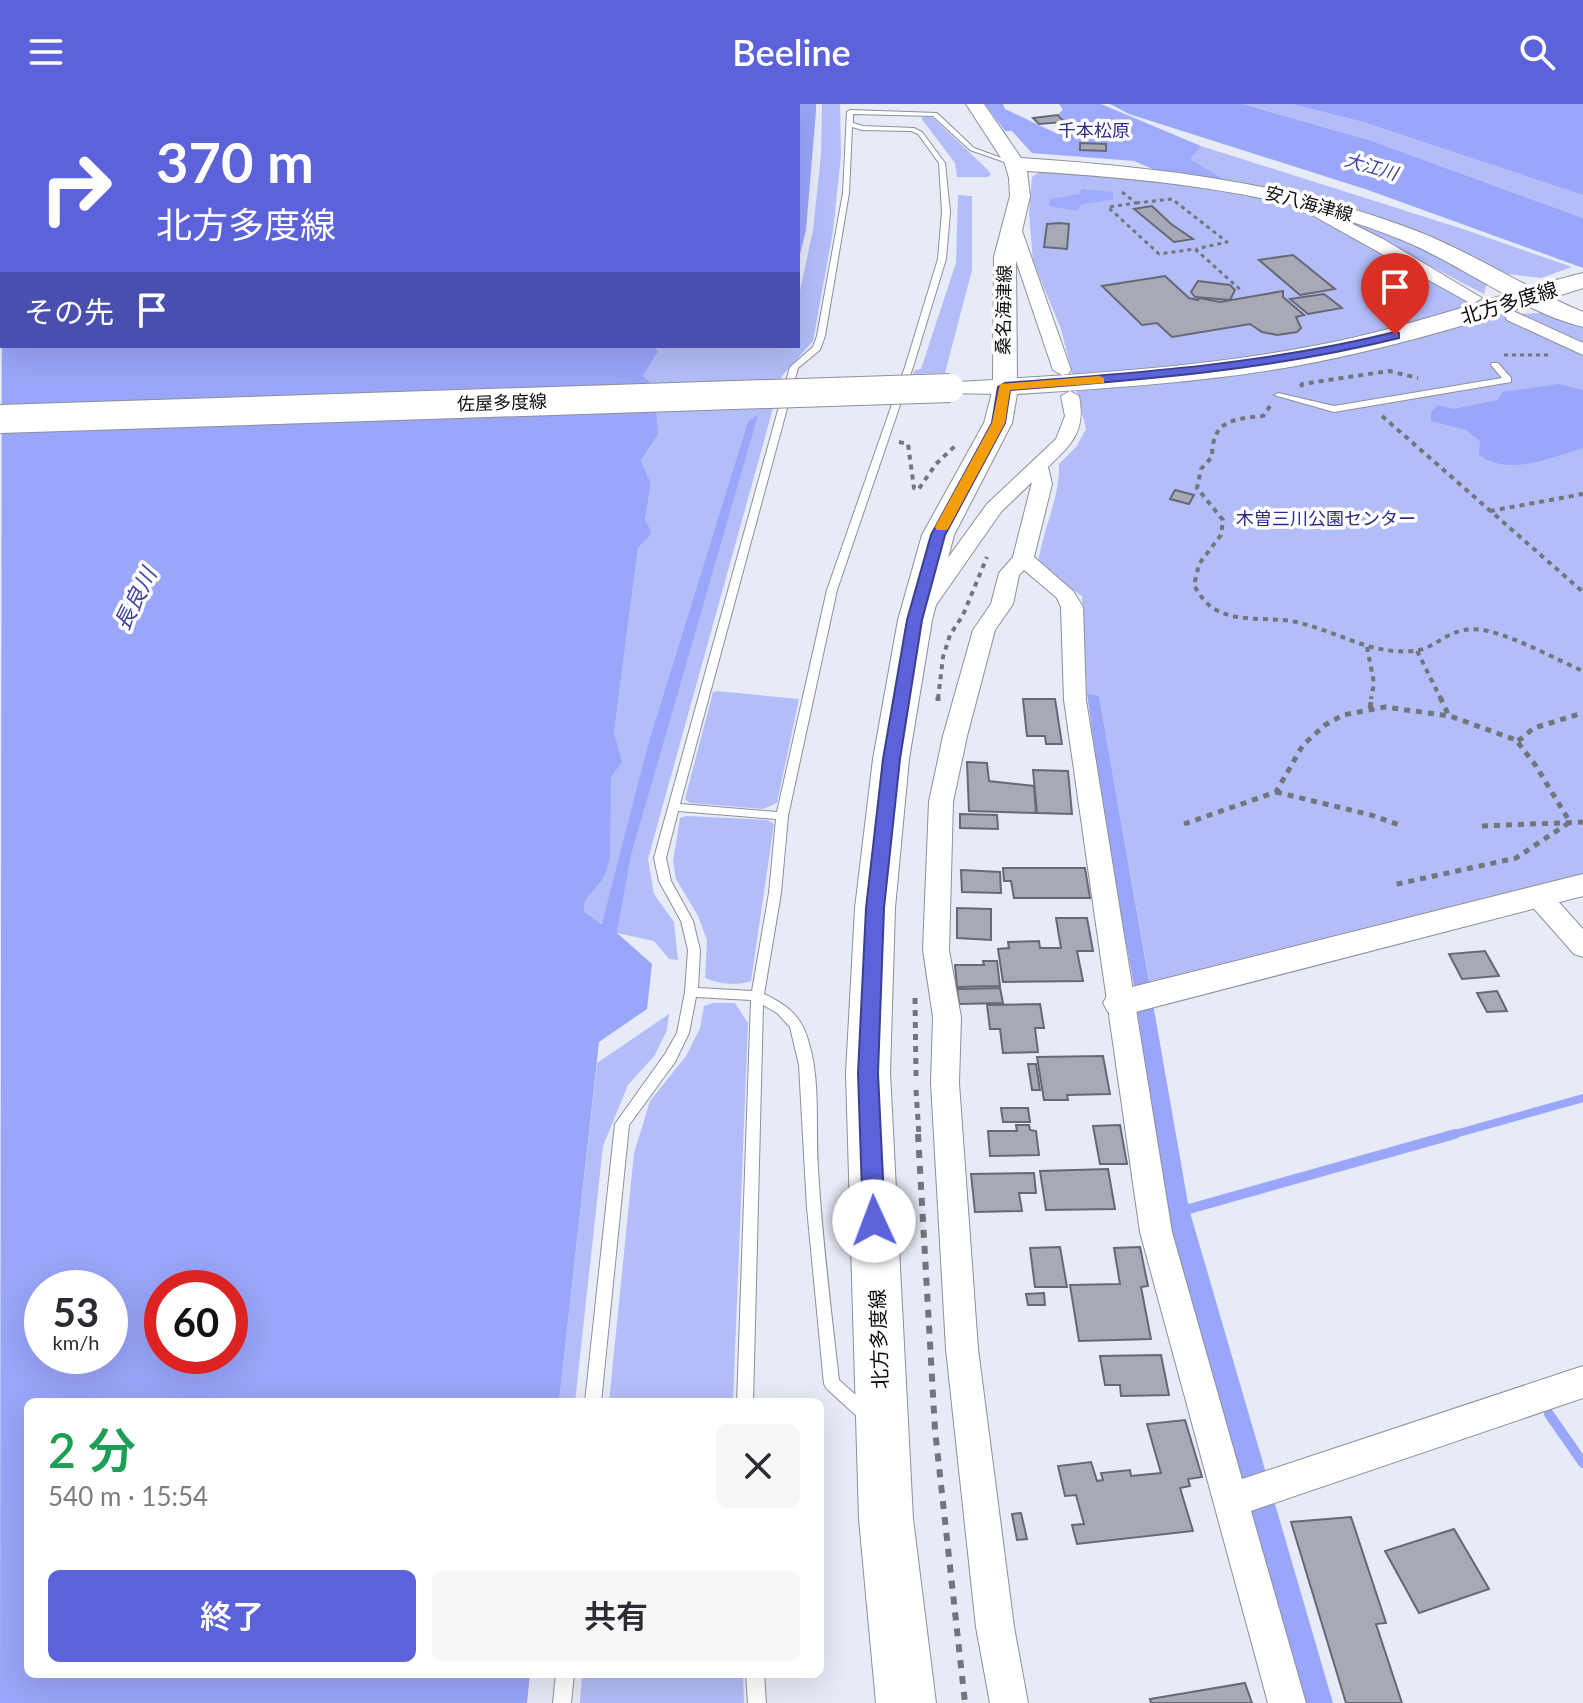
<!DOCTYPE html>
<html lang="ja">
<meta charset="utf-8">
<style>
:root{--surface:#fff;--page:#f7f7f7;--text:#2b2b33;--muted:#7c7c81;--accent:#5c63da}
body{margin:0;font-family:Lato,"Noto Sans JP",sans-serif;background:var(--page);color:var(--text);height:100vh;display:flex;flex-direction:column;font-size:30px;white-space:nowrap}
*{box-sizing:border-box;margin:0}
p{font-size:26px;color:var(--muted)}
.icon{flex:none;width:44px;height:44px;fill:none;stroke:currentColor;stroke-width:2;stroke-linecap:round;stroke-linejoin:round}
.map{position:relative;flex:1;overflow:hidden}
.details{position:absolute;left:24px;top:1294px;width:800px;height:280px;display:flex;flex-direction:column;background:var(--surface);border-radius:12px;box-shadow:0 8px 32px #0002}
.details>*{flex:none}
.top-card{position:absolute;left:0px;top:0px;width:800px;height:244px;box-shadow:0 8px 32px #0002;background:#5c63da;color:#fff;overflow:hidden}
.speed{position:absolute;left:24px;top:1166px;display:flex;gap:16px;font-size:40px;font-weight:700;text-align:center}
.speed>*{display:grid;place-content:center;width:104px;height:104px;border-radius:50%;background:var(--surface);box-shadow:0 8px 32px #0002;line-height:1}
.speed small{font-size:20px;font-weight:400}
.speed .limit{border:12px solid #d22;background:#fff;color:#111}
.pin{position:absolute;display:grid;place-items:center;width:68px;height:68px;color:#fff;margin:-82px -34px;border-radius:50% 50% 50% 0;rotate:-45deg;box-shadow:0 0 8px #0007}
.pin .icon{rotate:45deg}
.me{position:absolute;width:88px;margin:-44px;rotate:358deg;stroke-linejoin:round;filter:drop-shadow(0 0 6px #0008)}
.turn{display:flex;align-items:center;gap:28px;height:168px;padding:0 24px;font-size:36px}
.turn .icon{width:104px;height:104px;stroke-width:2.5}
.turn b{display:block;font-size:56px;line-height:68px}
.then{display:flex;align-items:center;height:76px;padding:0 24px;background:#0003;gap:16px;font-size:30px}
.round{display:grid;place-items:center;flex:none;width:84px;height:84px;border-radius:12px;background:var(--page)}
.headline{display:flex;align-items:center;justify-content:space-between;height:136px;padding:0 24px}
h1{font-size:48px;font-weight:600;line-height:60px;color:#1e9e55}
.cta{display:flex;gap:16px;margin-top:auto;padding:16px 24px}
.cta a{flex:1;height:92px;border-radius:12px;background:var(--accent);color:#fff;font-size:32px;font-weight:600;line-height:92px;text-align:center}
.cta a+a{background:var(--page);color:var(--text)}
header{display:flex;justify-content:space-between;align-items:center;height:104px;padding:0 24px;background:var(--accent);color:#fff;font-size:36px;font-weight:600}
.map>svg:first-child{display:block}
</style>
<header><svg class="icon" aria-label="menu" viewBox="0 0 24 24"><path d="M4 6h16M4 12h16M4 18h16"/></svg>Beeline<svg class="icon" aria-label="search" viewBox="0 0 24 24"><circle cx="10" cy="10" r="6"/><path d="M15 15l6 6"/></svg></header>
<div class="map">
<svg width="1583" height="1599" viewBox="0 0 1583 1599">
<rect width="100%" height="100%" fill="#e7eaf7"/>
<g fill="#b3bef9">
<path d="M822,0H840L841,52L833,127L813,237L782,272L648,755L654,790L674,818L678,856L669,855L654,837L617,829L631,752L757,312L748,317L648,640L603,820L584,809L585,797L603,775L611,673C618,662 618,642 614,629L638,444L650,432L645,416L651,379L641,357L658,330L643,272L658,248L654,242H798V196L813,126L821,51Z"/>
<polygon points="1243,0 1292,0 1363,18 1583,91 1583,114 1372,37"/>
<polygon points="927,12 933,14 986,64 991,70 988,73 957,73 955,59 921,14"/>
<polygon points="1201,42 1466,126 1572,163 1541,174 1500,169 1419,129 1380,114 1290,88 1225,76 1189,55"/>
<path d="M1059,65L1265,91L1302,104L1455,189L1583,249V771L1150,881L1099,592L1087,589L1082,492L1048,470L1038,459C1043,425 1060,394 1059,360L1076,343L1086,325L1061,225L1033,157L1029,109L1032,73L1042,66Z"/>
<polygon points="958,91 972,92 972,166 945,269 913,270 915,266 921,265 956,159"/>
<polygon points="1321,105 1371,121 1488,175 1484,190"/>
<polygon points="1541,209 1583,224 1583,243 1517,210"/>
<polygon points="717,587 799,595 777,699 763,705 690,699 685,695 713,588"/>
<path d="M686,712L768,716L774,720L751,877C738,882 718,880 705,874L707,836L698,812L676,775L673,757L680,714Z"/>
<polygon points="713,899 735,899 748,919 733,1298 609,1298 634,1049 650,997 686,952 700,924 704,902"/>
<polygon points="669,910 667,926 655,951 628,981 603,1042 575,1298 559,1298 597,959"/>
<polygon points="582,1570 743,1570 744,1599 580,1599"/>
</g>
<g fill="#9eabfd">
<polygon points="985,0 1003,0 1005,5 1058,30 1068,26 1059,9 1063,6 1059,0 1101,0 1201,42 1190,55 1225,76 1155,66 1134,57 1032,49 1012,27 1005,27"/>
<polygon points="1081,85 1113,88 1113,95 1080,101 1078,107 1049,102 1050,95 1080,90"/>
</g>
<g fill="#99a6f9" fill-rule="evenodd">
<polygon points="72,0 816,0 816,7 806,126 798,159 798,2 71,2"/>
<polygon points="1110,0 1243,0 1372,37 1583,114 1583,164 1368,86 1129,10"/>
<polygon points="1292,0 1583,0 1583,91 1363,18"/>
<path d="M2,83V242H654L658,248L643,272L654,282L658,330L641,357L651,379L645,416L651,427L650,432L638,444L614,629L622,658L611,673L610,752L607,765L603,775L585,797L584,808L602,820L648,640L748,317L758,311L631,752L617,829L652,860L647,905L599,938L559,1298H28V1570H530L527,1599H0ZM42,1184H110V1252H42ZM162,1184H230V1252H162Z"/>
<path d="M1559,280L1583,286V344C1552,353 1509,373 1479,351L1480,337L1466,326L1431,317V308L1438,301L1453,305L1498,296L1502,288Z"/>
<polygon points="1087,589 1099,592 1189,1105 1333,1599 1306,1599 1165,1107 1134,882 1105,724"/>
</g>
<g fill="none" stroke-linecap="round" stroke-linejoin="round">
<polyline stroke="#99a6f9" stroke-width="8" points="1448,1032 1583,994"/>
<g stroke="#99a6f9" stroke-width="10">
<polyline points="1189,1105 1455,1030"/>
<polyline points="1549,1310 1583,1359"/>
</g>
</g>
<g fill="#a7aab6" stroke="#666974" stroke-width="2">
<polygon points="1058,11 1064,18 1039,20 1033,14"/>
<polygon points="1080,39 1106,40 1106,47 1080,46"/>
<polygon points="1152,102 1171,120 1193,135 1174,138 1134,105"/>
<polygon points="1059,119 1069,120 1067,145 1044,143 1047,120"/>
<polygon points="1293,151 1335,185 1300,191 1259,156"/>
<polygon points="1165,172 1189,194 1198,196 1199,194 1220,198 1283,187 1283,193 1304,211 1296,213 1301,224 1297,228 1277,231 1262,228 1250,220 1172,233 1157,219 1142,221 1102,182"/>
<polygon points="1198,177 1230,181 1235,186 1230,196 1195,193 1191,188"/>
<polygon points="1324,190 1342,204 1308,210 1290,195"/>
<polygon points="1175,386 1194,391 1189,400 1170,395"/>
<polygon points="1023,595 1055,595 1062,640 1046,640 1045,632 1027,632"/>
<polygon points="967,658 987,659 989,677 1034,682 1036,709 969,707"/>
<polygon points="1033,666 1068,667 1072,710 1037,709"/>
<polygon points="960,710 997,711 998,725 960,724"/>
<polygon points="1003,764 1085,764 1090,794 1014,794 1011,777 1004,777"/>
<polygon points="961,766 1000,768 1001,789 962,788"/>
<polygon points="957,804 991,805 991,836 957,834"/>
<polygon points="1056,814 1087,814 1093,847 1077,847 1083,877 1003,878 998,845 1009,844 1008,838 1039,837 1040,844 1061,844"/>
<polygon points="1485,847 1499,872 1462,875 1449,850"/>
<polygon points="983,857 997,857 1000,882 957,883 955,861 984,861"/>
<polygon points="1000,884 1003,899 959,900 957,885"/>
<polygon points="1497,887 1507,907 1487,908 1477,889"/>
<polygon points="1040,900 1044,924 1035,924 1038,948 1003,949 1000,925 990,925 987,901"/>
<polygon points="1103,952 1110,990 1067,991 1068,996 1044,996 1037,953"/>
<polygon points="1028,960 1036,960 1040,986 1032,986"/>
<polygon points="1001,1004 1028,1004 1030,1018 1003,1018"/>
<polygon points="1016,1021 1029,1021 1030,1026 1036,1027 1039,1051 990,1052 988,1027 1017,1027"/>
<polygon points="1120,1021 1127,1060 1100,1060 1093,1022"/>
<polygon points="1108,1065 1115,1105 1046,1106 1040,1067"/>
<polygon points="1034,1069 1036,1089 1019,1089 1022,1107 975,1108 971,1070"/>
<polygon points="1060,1143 1067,1183 1035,1183 1030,1144"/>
<polygon points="1140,1143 1148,1182 1141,1183 1151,1235 1079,1237 1070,1181 1120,1180 1114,1144"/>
<polygon points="1044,1189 1045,1201 1028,1201 1026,1190"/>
<polygon points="1161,1251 1169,1291 1121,1292 1120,1281 1105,1281 1100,1252"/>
<polygon points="1185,1316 1202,1373 1188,1375 1190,1382 1180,1384 1193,1427 1077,1440 1072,1421 1084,1420 1076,1391 1065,1392 1058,1362 1091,1358 1097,1377 1103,1376 1101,1369 1130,1366 1131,1372 1161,1369 1147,1320"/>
<polygon points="1021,1409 1027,1435 1017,1436 1012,1410"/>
<polygon points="1351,1413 1386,1519 1376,1520 1402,1599 1346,1599 1291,1418"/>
<polygon points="1454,1425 1489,1485 1419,1509 1385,1447"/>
<polygon points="1245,1579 1252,1599 1151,1599 1150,1595"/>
</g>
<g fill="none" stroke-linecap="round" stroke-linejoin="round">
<defs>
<g id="service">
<path d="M850,6L937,9L974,44L1018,60L1013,61L970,46L933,12L853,10V19L863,22L914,24L922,28L945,59L950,108L946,155L913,263L837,486L788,712L781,789L764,890C781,898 796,907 804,925C822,967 815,1019 818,1064C822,1135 831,1206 839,1276L874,1307L876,1312L874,1317L868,1320L862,1317L827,1285L824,1280L807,1104L799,961L790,923L777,909L763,901L753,1298H737L751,896L696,893L689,929L675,958L629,1021L601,1298H585L615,1020L665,950L677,929L685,888L688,846L681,817L659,777L654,754L790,263L813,243L817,232L843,89L847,8ZM852,23L862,26L911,27L918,30L939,59L942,108L938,155L905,263L827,486L777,708L680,700L798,264L820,246L825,232L849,89ZM678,707L776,715L769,789L752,887L698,884L700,846L693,817L671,777L666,754Z"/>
<polygon points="1492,259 1498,259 1511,274 1511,278 1334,308 1274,291 1278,289 1334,302 1502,274 1491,261"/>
<polygon points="556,1570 574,1570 571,1599 553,1599"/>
<polygon points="746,1570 764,1570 766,1599 748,1599"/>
</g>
<g id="minor">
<polygon points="1292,90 1383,135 1482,194 1474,199 1468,198 1287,97 1285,94"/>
<polygon points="1014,122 1022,127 1071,266 1068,270 1062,271 1053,266 1006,127"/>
<polygon points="1513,207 1583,239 1583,251 1507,216 1505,212"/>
<path d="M1070,287L1079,292C1086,327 1072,340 1048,363L1052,380L1034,453L1073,487L1083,503L1086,596L1172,1128L1242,1375L1583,1262V1294L1251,1407L1306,1599H1268L1140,1128L1064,596L1061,503L1057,494L1024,466L1019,471L1013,500L995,526L967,632L953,698L949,846L961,913L959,979L978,1245L1014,1523L1028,1599H990L976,1523L946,1245L931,979L933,913L923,846L929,698L943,632L973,526L991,500L999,469L1013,453L1032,378L1001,408L929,511H913L910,506L987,400L1056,335L1065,312L1061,292Z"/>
<polygon points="1538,783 1547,785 1583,825 1583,853 1574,850 1529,799 1525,792 1529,785"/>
</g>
<polygon id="tertiary" points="1583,770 1583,792 1120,912 1108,908 1103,899 1108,890 1120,886"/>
<path id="secondary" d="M966,0H984L1021,54C1155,63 1288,78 1414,126C1472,148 1525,184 1583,208V223C1519,207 1463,161 1402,136C1283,87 1154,75 1027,67L1030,92L1016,153L1017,283L1014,288L1005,290L941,289L938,284L941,279L993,276L994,153L1010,92L1009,74L1005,60Z"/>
<path id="primary" d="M1583,169V184C1491,214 1397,243 1301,261C1208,278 1112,284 1017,290L1012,319L954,431L932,516L909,655L895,804L890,969L913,1415L936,1599H876L859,1415L846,969L855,804L873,655L898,516L922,431L984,319L995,277L1005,275C1118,268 1232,260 1343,236C1425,218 1502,189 1583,169Z"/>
</defs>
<use href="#service" stroke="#8d8f9b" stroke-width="2"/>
<use href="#minor" stroke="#8d8f9b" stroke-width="2"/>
<use href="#tertiary" stroke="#8d8f9b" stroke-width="2"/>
<use href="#secondary" stroke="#8d8f9b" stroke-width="2"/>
<use href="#primary" stroke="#8d8f9b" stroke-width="2"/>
<g stroke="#73757d" stroke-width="3" stroke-dasharray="4 4" stroke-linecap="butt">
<polyline points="1122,88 1136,99 1108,103 1159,150 1195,145 1243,188"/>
<polyline points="1136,99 1172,95 1227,138 1196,145"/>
<polyline points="1504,251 1550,251"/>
</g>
<g stroke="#73757d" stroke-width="4" stroke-dasharray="5 5" stroke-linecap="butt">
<polyline points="1301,283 1302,280 1389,267 1418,274"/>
<path d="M1270,302L1263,312C1231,315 1212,317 1212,353L1201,365L1197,384L1223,416L1221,431L1199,460L1194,481C1199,490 1204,498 1213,504C1238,520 1269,512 1296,518C1337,527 1370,551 1413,547C1439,545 1450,518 1488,527C1520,535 1553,554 1583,567"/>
<polyline points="1382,312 1583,488"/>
<polyline points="899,338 908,340 914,384 918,386 936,360 956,341"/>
<polyline points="1490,407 1583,390"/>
<polyline points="1367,543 1374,579 1371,595"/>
<polyline points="1417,547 1441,595"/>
<polyline points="938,595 943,553 950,531 963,511 987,453"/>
</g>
<g stroke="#73757d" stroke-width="5" stroke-dasharray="6 6" stroke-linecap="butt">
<polyline points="1440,593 1448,610"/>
<polyline points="938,597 938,593"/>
<polyline points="1370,604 1372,593"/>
<polyline points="1518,637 1534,624 1583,609"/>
<polyline points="1276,688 1371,711 1402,722"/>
<polyline points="1184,720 1276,688 1303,641 1325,621 1343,611 1385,603 1450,612 1516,636 1536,662 1570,718 1516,754 1393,781"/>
<polyline points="1482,722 1583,718"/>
<polyline points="915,894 916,972"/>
<polyline points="916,986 919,1032"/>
</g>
<polyline stroke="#73757d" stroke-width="6" stroke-dasharray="8 8" stroke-linecap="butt" points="918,1030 935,1326 965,1599"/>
<use href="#service" fill="#fff" fill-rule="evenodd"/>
<use href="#minor" fill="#fff" fill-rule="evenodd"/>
<use href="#tertiary" fill="#fff" fill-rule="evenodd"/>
<use href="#secondary" fill="#fff" fill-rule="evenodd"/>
<use href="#primary" fill="#fff" fill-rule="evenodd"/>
<defs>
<polyline id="secondary-bridge" points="0,315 950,284"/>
</defs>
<use href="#secondary-bridge" stroke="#8d8f9b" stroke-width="30" stroke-linecap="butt"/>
<use href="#secondary-bridge" stroke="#fff" stroke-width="28"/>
</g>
<path fill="#5c63da" stroke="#3c408e" stroke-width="2" d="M1395,228L1399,229V234C1271,266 1141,276 1010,286L1005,319L945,431L922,516L900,655L884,804L878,969L885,1117L882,1124L874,1127L866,1124L863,1117L858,969L866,804L883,655L907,516L931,431L992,319L998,283L1005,279C1136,269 1266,260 1395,228Z"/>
<polygon fill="#f59e0b" points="1099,272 1104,274 1104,279 1010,286 1005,319 949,423 947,426 937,426 935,423 992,319 1000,280"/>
<g text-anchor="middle" stroke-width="7" stroke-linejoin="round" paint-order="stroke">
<g font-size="18" fill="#2d2b88" stroke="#fff">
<text x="1094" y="33">千本松原</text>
<text x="1326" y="421">木曽三川公園センター</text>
</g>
<g font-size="18" font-style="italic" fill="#3d419f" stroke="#fff">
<text transform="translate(1371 63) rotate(16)" y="6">大江川</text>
</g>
<g font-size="18" fill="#0d0e12" stroke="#fff">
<text transform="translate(1309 100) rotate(15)" y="6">安八海津線</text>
<text transform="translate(1004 206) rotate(-89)" y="6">桑名海津線</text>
<text transform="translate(502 299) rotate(-2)" y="6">佐屋多度線</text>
</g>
<g font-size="20" fill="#0d0e12" stroke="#fff">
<text transform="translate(1509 199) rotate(-17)" y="7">北方多度線</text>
<text transform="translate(879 1235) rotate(-92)" y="7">北方多度線</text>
</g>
<g font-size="22" font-style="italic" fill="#3d419f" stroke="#fff">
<text transform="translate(135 495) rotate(-63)" y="8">長良川</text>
</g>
</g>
</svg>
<div class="speed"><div>53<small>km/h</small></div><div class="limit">60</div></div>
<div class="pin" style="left:1395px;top:231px;background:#d93025"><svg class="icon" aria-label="arrive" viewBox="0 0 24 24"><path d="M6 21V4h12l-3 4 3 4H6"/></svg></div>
<svg class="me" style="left:874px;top:1117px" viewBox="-20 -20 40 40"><circle r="19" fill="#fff"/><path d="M0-13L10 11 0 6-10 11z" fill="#5c63da"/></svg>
<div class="top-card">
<div class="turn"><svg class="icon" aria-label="right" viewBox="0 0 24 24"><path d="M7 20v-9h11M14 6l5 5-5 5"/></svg><div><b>370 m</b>北方多度線</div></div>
<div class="then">その先<svg class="icon" aria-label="arrive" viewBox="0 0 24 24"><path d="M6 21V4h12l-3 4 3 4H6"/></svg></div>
</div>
<section class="details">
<div class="headline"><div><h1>2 分</h1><p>540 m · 15:54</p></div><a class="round"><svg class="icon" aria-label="close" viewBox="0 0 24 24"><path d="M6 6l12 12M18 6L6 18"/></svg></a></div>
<div class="cta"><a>終了</a><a>共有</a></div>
</section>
</div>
